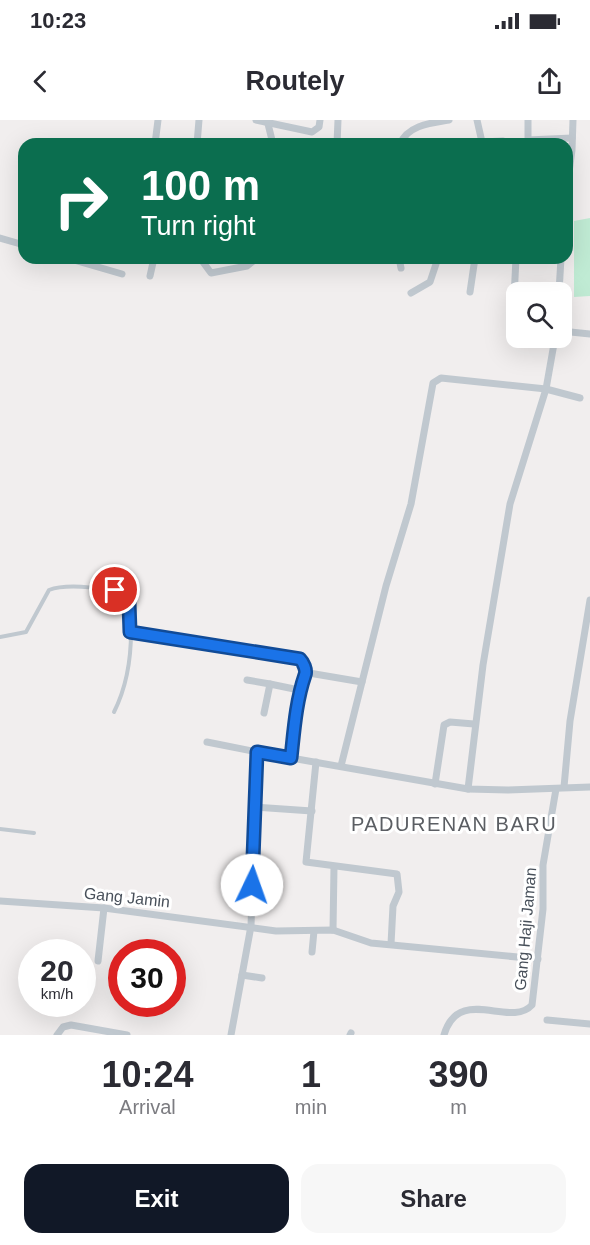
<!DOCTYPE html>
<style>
:root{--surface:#fff;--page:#f7f7f7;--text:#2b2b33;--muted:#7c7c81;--accent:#111827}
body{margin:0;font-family:Helvetica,sans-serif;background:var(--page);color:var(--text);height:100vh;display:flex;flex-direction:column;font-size:22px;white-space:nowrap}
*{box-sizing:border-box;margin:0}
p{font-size:20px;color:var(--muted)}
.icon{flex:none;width:33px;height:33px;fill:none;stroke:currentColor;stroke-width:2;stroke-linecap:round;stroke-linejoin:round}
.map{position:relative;height:915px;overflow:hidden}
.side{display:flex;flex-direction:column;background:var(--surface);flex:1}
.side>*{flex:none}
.top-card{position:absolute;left:18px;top:18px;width:555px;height:126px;border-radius:18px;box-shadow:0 6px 24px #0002;background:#0b6e4f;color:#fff;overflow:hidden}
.fabs{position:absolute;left:506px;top:162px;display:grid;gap:12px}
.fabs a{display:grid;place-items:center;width:66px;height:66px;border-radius:12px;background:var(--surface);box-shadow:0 6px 24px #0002;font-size:30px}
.speed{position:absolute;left:18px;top:819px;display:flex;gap:12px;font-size:30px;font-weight:700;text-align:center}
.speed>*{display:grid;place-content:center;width:78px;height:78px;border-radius:50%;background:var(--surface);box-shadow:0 6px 24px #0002;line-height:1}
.speed small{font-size:15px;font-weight:400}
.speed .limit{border:9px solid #d22;background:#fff;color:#111}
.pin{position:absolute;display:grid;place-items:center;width:51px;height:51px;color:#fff;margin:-26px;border:3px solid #fff;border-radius:50%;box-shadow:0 2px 6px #0007}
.me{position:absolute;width:66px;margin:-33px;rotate:3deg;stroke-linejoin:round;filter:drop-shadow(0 0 4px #0008)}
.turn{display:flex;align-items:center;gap:21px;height:126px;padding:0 24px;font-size:27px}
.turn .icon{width:78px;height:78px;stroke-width:2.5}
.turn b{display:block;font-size:42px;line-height:51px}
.eta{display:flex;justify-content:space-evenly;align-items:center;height:102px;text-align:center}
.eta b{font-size:36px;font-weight:700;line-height:42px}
.button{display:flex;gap:12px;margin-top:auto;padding:12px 24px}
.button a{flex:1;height:69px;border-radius:18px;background:var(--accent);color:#fff;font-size:24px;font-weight:700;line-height:69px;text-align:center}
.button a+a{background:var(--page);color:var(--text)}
.status{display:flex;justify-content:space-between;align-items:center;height:42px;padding:0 30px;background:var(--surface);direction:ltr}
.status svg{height:16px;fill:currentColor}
header{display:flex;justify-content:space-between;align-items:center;height:78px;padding:0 24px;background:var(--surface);font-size:27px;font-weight:700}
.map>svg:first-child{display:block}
</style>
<div class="status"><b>10:23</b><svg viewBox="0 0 49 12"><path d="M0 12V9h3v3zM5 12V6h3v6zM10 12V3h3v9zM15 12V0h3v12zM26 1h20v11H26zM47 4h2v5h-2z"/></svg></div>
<header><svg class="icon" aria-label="back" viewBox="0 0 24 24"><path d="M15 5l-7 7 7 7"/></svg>Routely<svg class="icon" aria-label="share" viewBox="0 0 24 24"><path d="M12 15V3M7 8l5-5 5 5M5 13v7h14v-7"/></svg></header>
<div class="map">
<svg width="590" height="915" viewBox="0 0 590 915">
<rect width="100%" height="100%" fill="#f1eeee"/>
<polygon fill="#c0ebd4" points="590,98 590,176 574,177 574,101"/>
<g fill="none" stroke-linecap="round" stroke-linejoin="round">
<g stroke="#c0c8cf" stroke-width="4">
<path d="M0,517L26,512L49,470C65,464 115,466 126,479L131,512L299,539L303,542L306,554"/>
<path d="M114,592C127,566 131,541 131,512"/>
<polyline points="0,709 34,713"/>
</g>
<g stroke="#c0c8cf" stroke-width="7">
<polyline points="256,0 312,12 319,7 320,0"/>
<polyline points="267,0 273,24"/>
<polyline points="477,0 482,22 503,21 510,24"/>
<polyline points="528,0 528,20"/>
<polyline points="155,24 158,0"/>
<polyline points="197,24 199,0"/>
<polyline points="337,24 338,0"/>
<path d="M400,24C408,5 431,3 449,0"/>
<polyline points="527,24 528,20 572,18"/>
<polyline points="567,67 572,30 573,0"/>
<polyline points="0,118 24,125"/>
<polyline points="67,138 122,154"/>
<polyline points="200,138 211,153 247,146 257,138"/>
<polyline points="399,138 401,148"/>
<polyline points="150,156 154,138"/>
<polyline points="470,172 475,138"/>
<polyline points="559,172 561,138"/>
<polyline points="411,173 430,162 438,138"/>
<polyline points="514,178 516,138"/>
<polyline points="561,211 590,214"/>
<polyline points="247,560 270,564"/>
<polyline points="299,570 303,557 309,553 362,562"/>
<polyline points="264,593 270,564 299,570 291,638"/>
<polyline points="207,622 257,632"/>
<polyline points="316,642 306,742 397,754 399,772 393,786 391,824"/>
<polyline points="341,646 386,466 411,384 433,263 441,258 546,269 580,278"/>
<polyline points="435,664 444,605 450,602 474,604"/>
<polyline points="564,667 570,601 590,480"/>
<polyline points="468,669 483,545 510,384 546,269 555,218"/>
<polyline points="253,687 312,691"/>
<polyline points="0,781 104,788 276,811 333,810 371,823 538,839"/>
<polyline points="333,810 334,747"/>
<polyline points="312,832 314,811"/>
<polyline points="98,841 104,788"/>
<polyline points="242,855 262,858"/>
<polyline points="547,900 590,904"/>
<polyline points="57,915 63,907 71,905 127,915"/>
<polyline points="231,915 251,806 257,632 468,669 508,670 590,667"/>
<polyline points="350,915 351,913"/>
<path d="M444,915C459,864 510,909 532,885L543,789V745L556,669"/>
</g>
</g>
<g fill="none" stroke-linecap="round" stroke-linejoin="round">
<defs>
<path id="route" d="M115,470L129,483L130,512L300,539C303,542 307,550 305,555C296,581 294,610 291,638L257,632L252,765"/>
</defs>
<use href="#route" stroke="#114b97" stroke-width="15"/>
<use href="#route" stroke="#1a73e8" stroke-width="10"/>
</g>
<g text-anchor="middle" stroke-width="6" stroke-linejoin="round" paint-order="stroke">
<g font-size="16" fill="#48505a" stroke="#fff">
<text transform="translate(127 777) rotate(6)" y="6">Gang Jamin</text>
<text transform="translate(525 809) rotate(-85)" y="6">Gang Haji Jaman</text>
</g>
<g font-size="20" letter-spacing="1.5" fill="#5b5e63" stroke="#fff">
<text x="454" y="711">PADURENAN BARU</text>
</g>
</g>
</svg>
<div class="fabs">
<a><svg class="icon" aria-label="search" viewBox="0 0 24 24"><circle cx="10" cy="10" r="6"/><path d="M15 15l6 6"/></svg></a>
</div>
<div class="speed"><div>20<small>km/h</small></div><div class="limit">30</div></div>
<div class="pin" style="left:115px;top:470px;background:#d93025"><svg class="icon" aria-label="arrive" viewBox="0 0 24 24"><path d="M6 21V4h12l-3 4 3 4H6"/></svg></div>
<svg class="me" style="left:252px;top:765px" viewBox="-20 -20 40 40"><circle r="19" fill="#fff"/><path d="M0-13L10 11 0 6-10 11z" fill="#1a73e8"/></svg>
<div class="top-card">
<div class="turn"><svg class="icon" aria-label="right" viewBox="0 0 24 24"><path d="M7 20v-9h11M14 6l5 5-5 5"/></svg><div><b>100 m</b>Turn right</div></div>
</div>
</div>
<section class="side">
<div class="eta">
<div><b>10:24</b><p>Arrival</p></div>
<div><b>1</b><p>min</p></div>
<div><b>390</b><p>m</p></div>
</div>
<div class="button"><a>Exit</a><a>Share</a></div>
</section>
